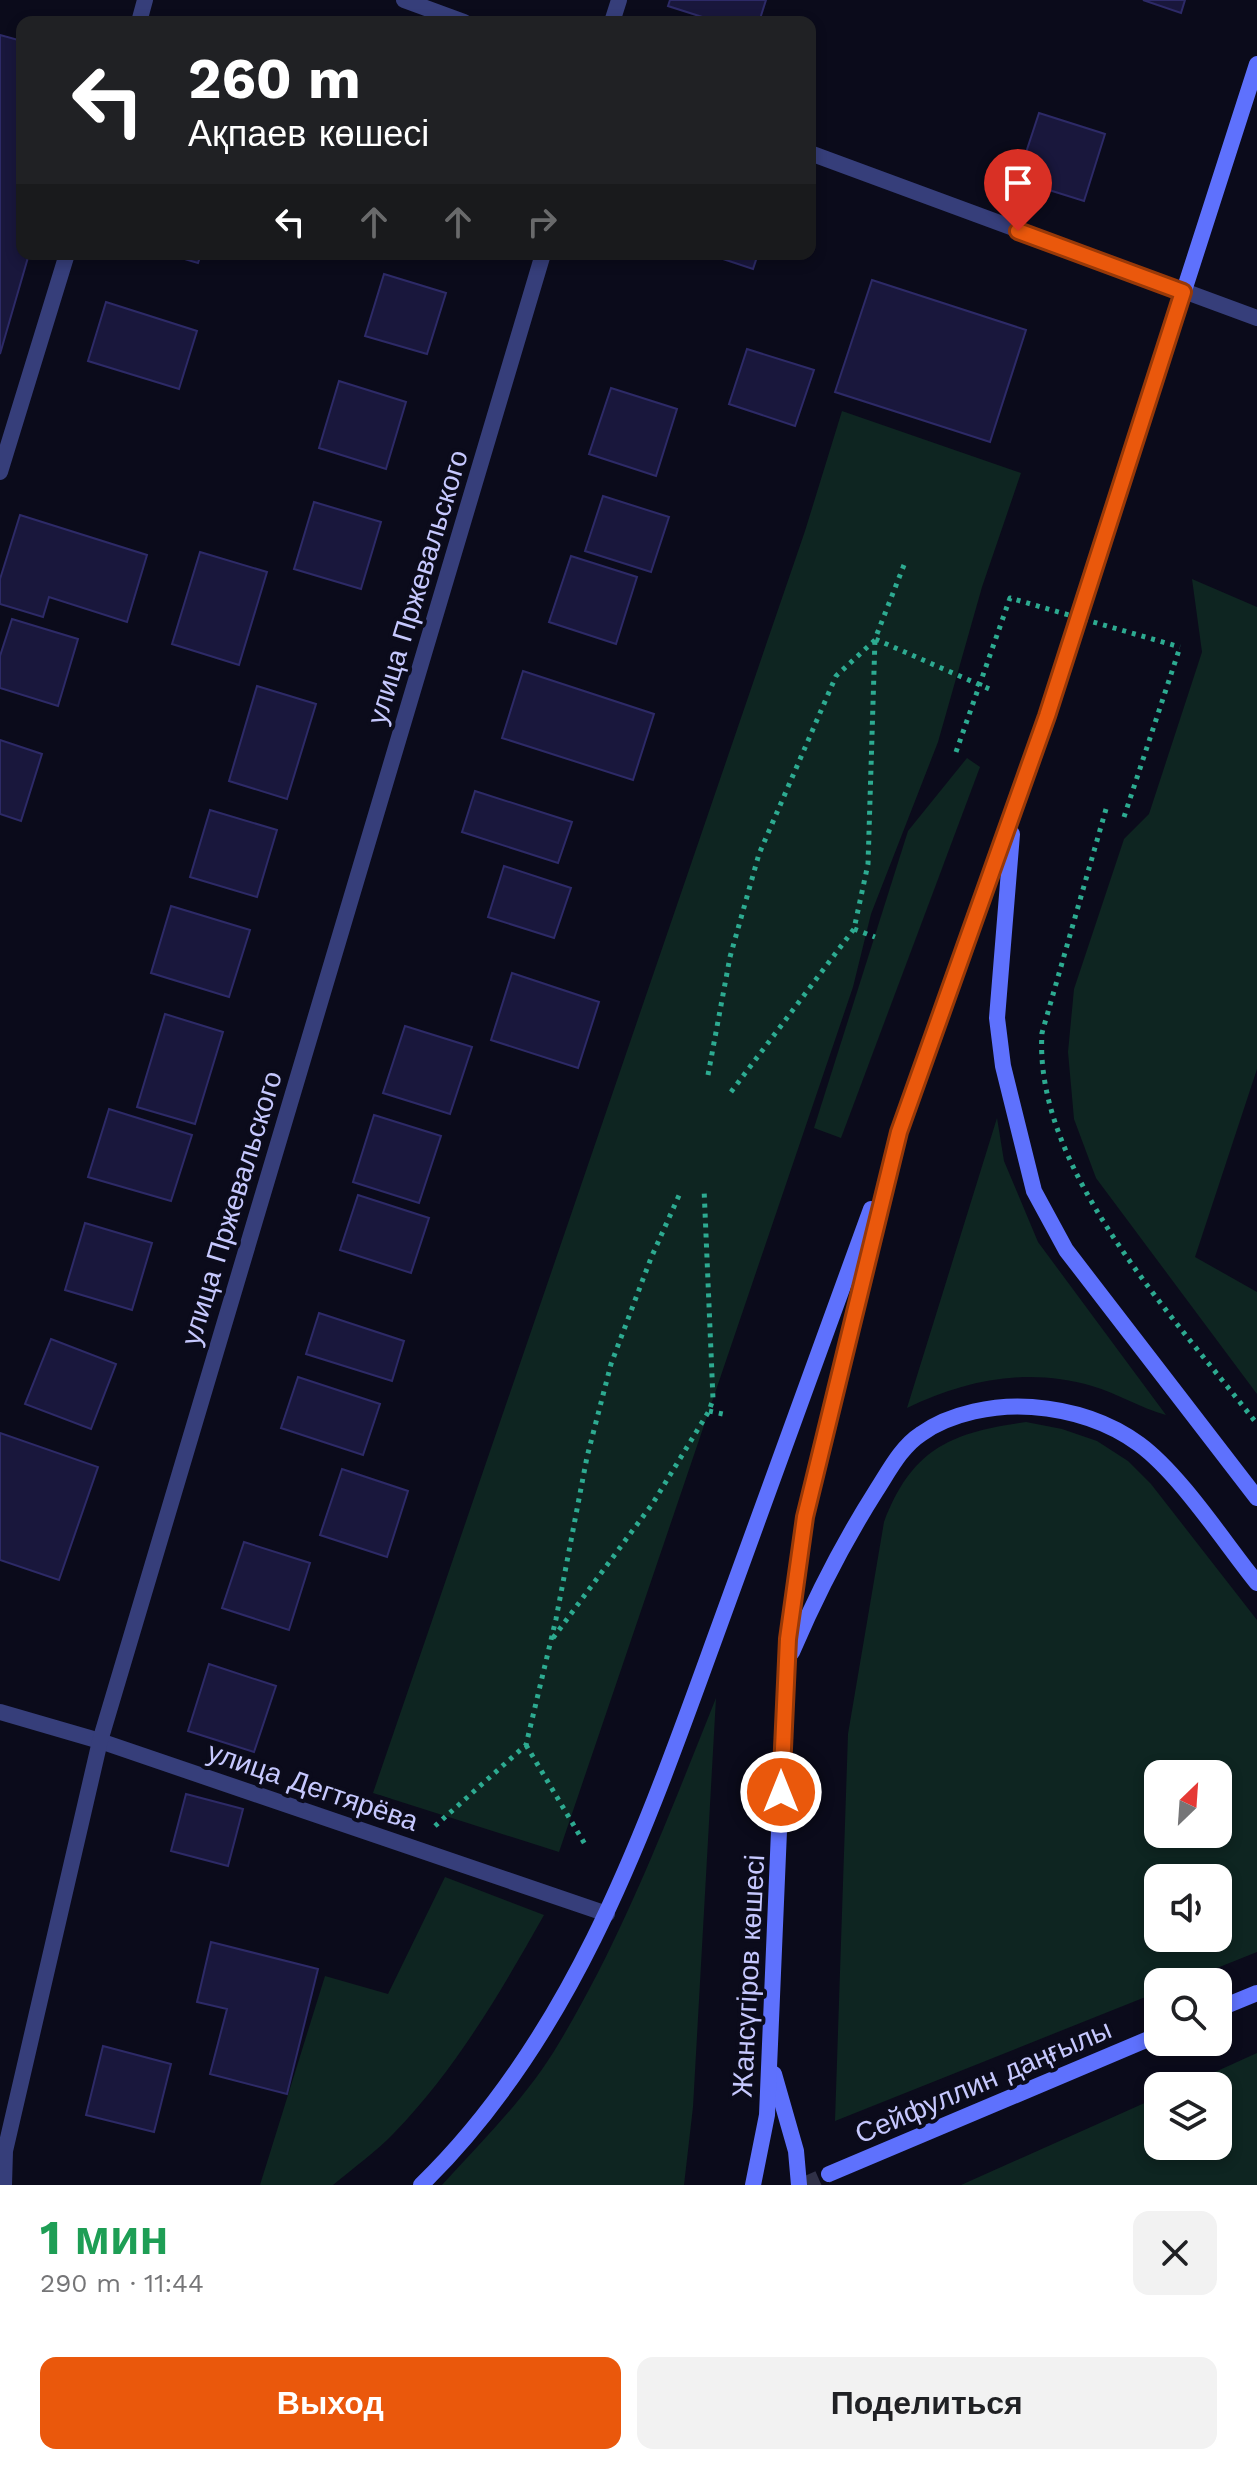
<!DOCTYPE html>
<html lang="ru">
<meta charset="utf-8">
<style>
:root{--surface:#fff;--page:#f2f2f2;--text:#202124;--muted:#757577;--accent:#ea580c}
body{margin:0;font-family:"Work Sans",sans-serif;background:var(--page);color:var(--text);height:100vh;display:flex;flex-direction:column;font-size:30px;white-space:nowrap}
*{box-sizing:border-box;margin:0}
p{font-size:26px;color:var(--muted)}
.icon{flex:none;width:44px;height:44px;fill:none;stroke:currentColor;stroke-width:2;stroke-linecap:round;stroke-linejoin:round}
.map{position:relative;height:2185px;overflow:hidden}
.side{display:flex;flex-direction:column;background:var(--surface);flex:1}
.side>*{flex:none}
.top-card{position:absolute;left:16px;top:16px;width:800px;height:244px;border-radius:16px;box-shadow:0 4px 12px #0003;background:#202124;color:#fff;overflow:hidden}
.needle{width:52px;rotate:25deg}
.controls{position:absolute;left:1144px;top:1760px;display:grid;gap:16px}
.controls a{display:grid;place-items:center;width:88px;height:88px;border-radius:16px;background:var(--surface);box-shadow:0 4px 12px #0003;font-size:40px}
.pin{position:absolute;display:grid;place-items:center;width:68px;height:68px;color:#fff;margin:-82px -34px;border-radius:50% 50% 50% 0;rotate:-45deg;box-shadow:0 0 8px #0007}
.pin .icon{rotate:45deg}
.me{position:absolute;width:88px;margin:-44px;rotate:0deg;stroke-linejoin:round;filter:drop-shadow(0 0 6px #0008)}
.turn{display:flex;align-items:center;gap:28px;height:168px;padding:0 40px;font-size:36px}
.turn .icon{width:104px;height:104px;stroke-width:2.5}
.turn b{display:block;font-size:56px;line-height:68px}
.lanes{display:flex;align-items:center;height:76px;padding:0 40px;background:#0003;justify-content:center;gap:40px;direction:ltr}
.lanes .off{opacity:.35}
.round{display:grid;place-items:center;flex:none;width:84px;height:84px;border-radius:16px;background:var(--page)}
.summary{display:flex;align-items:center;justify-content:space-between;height:136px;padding:0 40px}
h1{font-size:48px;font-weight:700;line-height:60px;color:#1e9e55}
.cta{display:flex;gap:16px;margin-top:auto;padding:16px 40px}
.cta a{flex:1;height:92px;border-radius:16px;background:var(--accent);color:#fff;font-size:32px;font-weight:700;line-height:92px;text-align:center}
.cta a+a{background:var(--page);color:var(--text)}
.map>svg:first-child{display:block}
</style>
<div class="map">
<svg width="1257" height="2185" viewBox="0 0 1257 2185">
<rect width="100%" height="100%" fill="#0b0b1b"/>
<g fill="#0e2521" fill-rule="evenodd">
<polygon points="842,411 1021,473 982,587 938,742 871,914 853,987 559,1852 373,1793 805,531"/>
<polygon points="1192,579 1257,607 1257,1069 1195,1257 1257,1292 1257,1394 1096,1178 1074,1119 1068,1052 1074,989 1124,839 1149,814 1202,652"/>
<polygon points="967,758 980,767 841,1138 814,1128 908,831"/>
<path d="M997,1118L1004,1161L1038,1242L1166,1415C1140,1408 1117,1393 1092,1386C1028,1367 965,1380 907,1408Z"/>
<path d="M1026,1422L1062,1429L1097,1441L1128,1461L1151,1484L1257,1620V1952L1182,1982H1158V1992L835,2121L848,1734L884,1522C912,1448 952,1432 1026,1422ZM1218,1774V1834H1158V1774ZM1158,1878H1218V1938H1158Z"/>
<path d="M716,1698L693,2107L684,2185H442C483,2140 528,2096 559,2043C624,1935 669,1815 716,1698Z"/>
<path d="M445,1877L544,1915C500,1993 456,2069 394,2133C376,2152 353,2168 333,2185H260L325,1976L388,1994Z"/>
<polygon points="1257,2053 1257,2185 961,2185 1158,2097 1158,2146 1218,2146 1218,2086 1184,2086"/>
</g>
<g fill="#19173c" stroke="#2d2a67" stroke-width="2">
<polygon points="670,0 766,0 759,22 718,22 668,6"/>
<polygon points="1143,0 1185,0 1181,13"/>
<polygon points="0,35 22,41 22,254 29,254 0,354"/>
<polygon points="1039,113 1105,134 1084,201 1017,180"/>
<polygon points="168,254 201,254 198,263"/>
<polygon points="708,254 758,254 753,269"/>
<polygon points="384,274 446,293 427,354 365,336"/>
<polygon points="872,280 1026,330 990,442 835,392"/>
<polygon points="106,302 197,331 179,389 88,361"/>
<polygon points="747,349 814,370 795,426 729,404"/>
<polygon points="339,381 406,402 386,469 319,448"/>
<polygon points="611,388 677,409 656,476 589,454"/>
<polygon points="603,496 669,517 651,572 585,551"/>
<polygon points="314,502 381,522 361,589 294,569"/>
<polygon points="20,515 147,555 127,622 49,597 43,617 0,604 0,579"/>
<polygon points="200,552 267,572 239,665 172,644"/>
<polygon points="571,556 637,577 616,644 549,622"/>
<polygon points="12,619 78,639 58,706 0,688 0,656"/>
<polygon points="523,671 654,714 633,780 502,738"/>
<polygon points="257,686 316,704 287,799 229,781"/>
<polygon points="0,740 42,754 21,821 0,814"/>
<polygon points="475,791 572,822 558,863 462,832"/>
<polygon points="210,810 277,830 257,897 190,877"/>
<polygon points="504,866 571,888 554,938 488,917"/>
<polygon points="171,906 250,930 229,997 151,973"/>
<polygon points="512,973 599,1002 578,1068 491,1040"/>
<polygon points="165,1014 223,1032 195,1124 137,1107"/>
<polygon points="405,1026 472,1047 450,1114 383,1093"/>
<polygon points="109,1109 192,1135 171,1201 88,1177"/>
<polygon points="374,1115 441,1136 419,1203 353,1182"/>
<polygon points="358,1195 429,1218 411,1273 340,1250"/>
<polygon points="85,1223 152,1243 132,1310 65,1290"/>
<polygon points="319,1313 404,1341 392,1381 306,1354"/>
<polygon points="51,1339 116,1364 91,1429 25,1404"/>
<polygon points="298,1377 380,1404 363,1455 281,1428"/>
<polygon points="0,1433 98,1467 59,1580 0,1560"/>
<polygon points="342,1469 408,1491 387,1557 320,1535"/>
<polygon points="244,1542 310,1563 289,1630 222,1608"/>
<polygon points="209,1664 276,1686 254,1752 188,1731"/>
<polygon points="186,1794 243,1809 228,1866 171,1851"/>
<polygon points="211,1942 318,1969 287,2094 210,2074 227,2009 197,2002"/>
<polygon points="103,2046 171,2064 154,2132 86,2115"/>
</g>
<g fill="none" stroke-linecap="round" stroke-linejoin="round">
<polyline stroke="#303148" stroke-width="16" stroke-dasharray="16 8" stroke-linecap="butt" points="804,2185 829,2174"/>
<g stroke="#2dab91" stroke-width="5" stroke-dasharray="4 6" stroke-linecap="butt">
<polyline points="904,565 875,639 994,691"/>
<path d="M1106,809L1042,1033C1033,1171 1177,1320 1257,1424"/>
<polyline points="1124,817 1180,647"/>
<polyline points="854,929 875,937"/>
<polyline points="708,1075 730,957 759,854 836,676 875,640"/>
<polyline points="731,1092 854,929 868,864 875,639"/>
<polyline points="709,1411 723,1414"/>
<polyline points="553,1638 653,1503 709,1411 713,1399 704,1188"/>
<polyline points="526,1745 586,1846"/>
<polyline points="435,1826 526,1745 556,1619 587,1457 611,1364 651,1258 681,1191"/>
</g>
<g stroke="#363e7a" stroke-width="16">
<polyline points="404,0 464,22"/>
<polyline points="139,22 145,0"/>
<polyline points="612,22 619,0"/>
<polyline points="810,153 1257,318"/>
<polyline points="0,472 67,254"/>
<polyline points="0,1712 100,1741 607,1914"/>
<polyline points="4,2185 5,2151 100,1741 543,254"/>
</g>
<g stroke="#5e71fd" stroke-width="16">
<polyline points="1012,834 997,1018 1003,1066 1034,1191 1066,1250 1257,1498"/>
<path d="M792,1652C816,1596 843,1543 876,1491C889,1471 901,1447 921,1434C950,1413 996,1404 1032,1407C1071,1410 1106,1420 1139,1444C1180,1474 1224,1542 1257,1583"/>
<polyline points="1218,2009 1257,1993"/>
<polyline points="774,2074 796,2151 799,2185"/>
<polyline points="829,2174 1158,2035"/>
<path d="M421,2185C577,2033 647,1824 720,1624C770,1486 821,1347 871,1209"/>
<polyline points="753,2185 767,2115 786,1665 805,1517 899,1132 1047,716 1257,64"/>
</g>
<polyline stroke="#2dab91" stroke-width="5" stroke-dasharray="4 6" stroke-linecap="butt" points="956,752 1010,598 1180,647"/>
</g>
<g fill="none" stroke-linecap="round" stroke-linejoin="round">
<defs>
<polyline id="route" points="781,1792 788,1639 805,1517 899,1132 1047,716 1183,292 1018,231"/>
</defs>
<use href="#route" stroke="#983908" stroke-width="20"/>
<use href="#route" stroke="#ea580c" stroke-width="14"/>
</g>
<g text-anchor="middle" stroke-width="8" stroke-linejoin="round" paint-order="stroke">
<g font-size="28" fill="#c6c8fe" stroke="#0b0b1b">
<text transform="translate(417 587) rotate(-73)" y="10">улица Пржевальского</text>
<text transform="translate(231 1208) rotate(-73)" y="10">улица Пржевальского</text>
<text transform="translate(313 1786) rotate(19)" y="10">улица Дегтярёва</text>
<text transform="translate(748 1976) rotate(-87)" y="10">Жансүгіров көшесі</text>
<text transform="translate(983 2081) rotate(-23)" y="10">Сейфуллин даңғылы</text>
</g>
</g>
</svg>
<div class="controls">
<a><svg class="needle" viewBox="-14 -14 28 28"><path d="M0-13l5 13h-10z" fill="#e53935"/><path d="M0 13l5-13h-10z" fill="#757577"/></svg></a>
<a><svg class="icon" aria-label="sound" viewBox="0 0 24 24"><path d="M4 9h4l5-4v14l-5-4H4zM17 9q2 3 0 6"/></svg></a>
<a><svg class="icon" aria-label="search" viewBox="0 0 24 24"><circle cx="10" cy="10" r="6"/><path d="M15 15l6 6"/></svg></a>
<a><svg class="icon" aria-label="layers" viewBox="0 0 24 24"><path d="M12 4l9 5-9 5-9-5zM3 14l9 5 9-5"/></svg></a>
</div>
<div class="pin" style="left:1018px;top:231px;background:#d93025"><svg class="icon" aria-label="arrive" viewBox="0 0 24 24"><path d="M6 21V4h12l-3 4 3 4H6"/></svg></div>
<svg class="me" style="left:781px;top:1792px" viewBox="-20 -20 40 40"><circle r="17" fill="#ea580c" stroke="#fff" stroke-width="3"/><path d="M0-11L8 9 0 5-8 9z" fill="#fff"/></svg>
<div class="top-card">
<div class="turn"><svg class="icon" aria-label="left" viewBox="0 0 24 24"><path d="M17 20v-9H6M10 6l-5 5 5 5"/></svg><div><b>260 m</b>Ақпаев көшесі</div></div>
<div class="lanes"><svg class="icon" aria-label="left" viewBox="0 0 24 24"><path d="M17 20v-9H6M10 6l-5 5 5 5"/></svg><svg class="icon off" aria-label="ahead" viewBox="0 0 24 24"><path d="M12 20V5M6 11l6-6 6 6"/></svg><svg class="icon off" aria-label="ahead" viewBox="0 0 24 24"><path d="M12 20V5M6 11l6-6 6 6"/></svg><svg class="icon off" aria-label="right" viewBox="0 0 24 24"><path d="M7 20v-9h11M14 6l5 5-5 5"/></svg></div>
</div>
</div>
<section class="side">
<div class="summary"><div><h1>1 мин</h1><p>290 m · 11:44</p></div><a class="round"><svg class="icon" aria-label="close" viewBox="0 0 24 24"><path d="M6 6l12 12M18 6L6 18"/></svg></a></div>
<div class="cta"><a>Выход</a><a>Поделиться</a></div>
</section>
